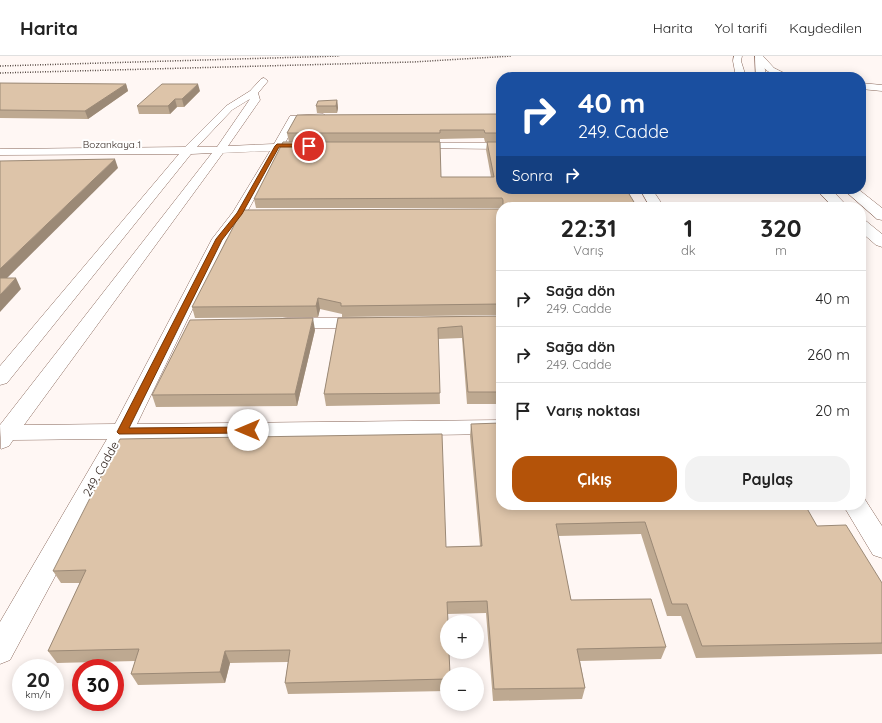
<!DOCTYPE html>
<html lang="tr">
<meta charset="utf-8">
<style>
:root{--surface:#fff;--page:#f2f2f2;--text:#222;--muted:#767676;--line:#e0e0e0;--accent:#b45309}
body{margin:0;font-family:Quicksand,sans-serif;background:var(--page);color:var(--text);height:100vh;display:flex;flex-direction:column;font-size:15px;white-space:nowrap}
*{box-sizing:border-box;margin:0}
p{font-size:13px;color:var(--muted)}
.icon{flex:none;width:22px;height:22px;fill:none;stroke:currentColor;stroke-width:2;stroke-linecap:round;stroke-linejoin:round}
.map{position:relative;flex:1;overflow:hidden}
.panel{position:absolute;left:496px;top:146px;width:370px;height:308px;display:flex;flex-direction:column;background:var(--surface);border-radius:16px;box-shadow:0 2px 10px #0003}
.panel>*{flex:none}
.top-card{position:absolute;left:496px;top:16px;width:370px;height:122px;border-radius:16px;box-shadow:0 2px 10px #0003;background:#1a4fa0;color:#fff;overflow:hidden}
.tools{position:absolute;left:440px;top:559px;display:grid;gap:8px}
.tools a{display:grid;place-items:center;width:44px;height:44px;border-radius:50%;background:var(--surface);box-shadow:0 2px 10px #0003;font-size:20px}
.speed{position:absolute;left:12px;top:603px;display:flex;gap:8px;font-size:20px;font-weight:700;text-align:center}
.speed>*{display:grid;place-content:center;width:52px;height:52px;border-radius:50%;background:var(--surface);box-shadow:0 2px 10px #0003;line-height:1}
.speed small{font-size:10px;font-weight:400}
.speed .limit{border:6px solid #d22;background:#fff;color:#111}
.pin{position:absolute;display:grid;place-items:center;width:34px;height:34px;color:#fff;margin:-17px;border:2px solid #fff;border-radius:50%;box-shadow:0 1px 4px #0007}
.me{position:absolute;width:44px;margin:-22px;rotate:270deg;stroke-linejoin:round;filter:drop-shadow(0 0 3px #0008)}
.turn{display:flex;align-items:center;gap:14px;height:84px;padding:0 16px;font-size:18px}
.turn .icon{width:52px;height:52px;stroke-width:2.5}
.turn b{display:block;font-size:28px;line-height:34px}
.then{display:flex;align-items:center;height:38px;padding:0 16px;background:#0003;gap:8px;font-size:15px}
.eta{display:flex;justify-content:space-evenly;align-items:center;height:68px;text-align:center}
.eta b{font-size:24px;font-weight:700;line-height:28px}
.cta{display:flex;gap:8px;margin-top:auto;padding:8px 16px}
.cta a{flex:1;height:46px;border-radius:16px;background:var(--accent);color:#fff;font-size:16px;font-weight:700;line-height:46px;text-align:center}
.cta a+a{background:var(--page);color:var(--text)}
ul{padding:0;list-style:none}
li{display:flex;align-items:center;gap:12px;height:56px;padding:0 16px;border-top:1px solid var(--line)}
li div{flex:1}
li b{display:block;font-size:15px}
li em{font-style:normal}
header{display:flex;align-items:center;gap:24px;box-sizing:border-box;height:56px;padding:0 20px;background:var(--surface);border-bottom:1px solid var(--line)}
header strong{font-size:19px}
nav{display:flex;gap:22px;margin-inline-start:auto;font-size:14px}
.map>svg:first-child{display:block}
</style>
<header>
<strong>Harita</strong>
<nav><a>Harita</a><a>Yol tarifi</a><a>Kaydedilen</a></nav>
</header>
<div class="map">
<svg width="882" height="667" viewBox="0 0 882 667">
<rect width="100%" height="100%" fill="#fff7f4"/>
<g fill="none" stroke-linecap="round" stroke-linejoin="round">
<defs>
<g id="minor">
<path d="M264,22L268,25L258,37L260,44L228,90L274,88L290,60L323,58L328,61L323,64L297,65L285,87L291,88L292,90L291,92L281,94L246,158L226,184L137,368L501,364V378L129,383L10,604L0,608V566L107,383L13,384L9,390L1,393L0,369L212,97L191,98L7,327L0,329V310L179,98L0,99V93L185,91L226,50L250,35L261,23ZM250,43L217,91H197L232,54ZM270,95L233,156L212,183L115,368L24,369L223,97Z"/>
<polygon points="413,87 501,87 501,93 409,92 408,90"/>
<polygon points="640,133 652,133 664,151 650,151"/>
<polygon points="287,262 365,262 371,263 374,267 371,271 365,272 287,272 281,271 278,267 281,263"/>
<polygon points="861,441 864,442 882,470 882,502 873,499 843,449 861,449"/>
</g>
<g id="major">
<path d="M755,0H763L774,12L792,21C772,21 765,16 755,0Z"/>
<polygon points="861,27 882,29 882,35 861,33"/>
</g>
<g id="highway">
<polygon points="734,0 742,0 741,5 746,21 736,21 733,5"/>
<polygon points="755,0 763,0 766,21 756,21"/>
<polygon points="816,133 831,133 848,151 833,151"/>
<polygon points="843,133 858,133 882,152 882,164 877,163"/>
<polygon points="861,163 866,165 882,178 882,191 876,189 861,176"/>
</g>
</defs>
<use href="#minor" stroke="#8a695c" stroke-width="1"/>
<use href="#major" stroke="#8a695c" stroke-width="1"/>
<use href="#highway" stroke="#8a695c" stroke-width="1"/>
<use href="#minor" fill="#fff" fill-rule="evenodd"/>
<use href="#major" fill="#fff" fill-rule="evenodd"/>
<use href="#highway" fill="#fff" fill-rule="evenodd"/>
<g stroke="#564a44" stroke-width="1.5" stroke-dasharray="1 1.5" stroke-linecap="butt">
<polyline points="0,10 340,0"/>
<polyline points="0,17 413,6 512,0"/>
</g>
</g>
<g fill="#bea991">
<polygon points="0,27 126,28 128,35 88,63 0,62"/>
<polygon points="200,35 184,51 177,51 170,58 139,58 137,50"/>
<polygon points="337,44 338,52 337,57 317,57 316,50"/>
<polygon points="501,58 501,86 485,86 484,82 440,83 440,86 289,86 287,77"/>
<polygon points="487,86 637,151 501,151 501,152 256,152 254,143 441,121 491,121 486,94"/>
<polygon points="501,153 501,259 342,261 342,258 320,253 318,261 195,262 192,251"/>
<polygon points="501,260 501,348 467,348 462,282 438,283 440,348 326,350 324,338 338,262"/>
<polygon points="315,274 297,350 156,351 152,339"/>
<polygon points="471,368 501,449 817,470 882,527 882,598 696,602 681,560 667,560 641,478 558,480 571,544 666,591 661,603 580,605 585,632 582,643 493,645 486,557 447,558 447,635 288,638 285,627 288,606 230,607 225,627 138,629 131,618 135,605 57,607 48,595 80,527 61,527 53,515 446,491 480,490 470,380"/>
</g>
<g fill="#9b8976">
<polygon points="126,28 128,35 88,63 85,55"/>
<polygon points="198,28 200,35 184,51 182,43"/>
<polygon points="175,43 177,51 170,58 168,50"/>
<polygon points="337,44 338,52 337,57 336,50"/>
<polygon points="115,103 118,112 0,229 0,213"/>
<polygon points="16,222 21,233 0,256 0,239"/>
<polygon points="318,242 320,253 318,261 316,250"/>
<polygon points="313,262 315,274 297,350 295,338"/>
<polygon points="225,595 230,607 225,627 220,616"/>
</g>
<g fill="#ddc4a9" stroke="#9b8976">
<polygon points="0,27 126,28 85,55 0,54"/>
<polygon points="162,28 198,28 182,43 175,43 168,50 137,50"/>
<polygon points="337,44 336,50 316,50 318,45"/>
<polygon points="501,58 501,77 485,77 484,74 440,74 440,77 287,77 297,59"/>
<polygon points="283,86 440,86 441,121 494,121 487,86 501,86 501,133 626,133 637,151 503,151 503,144 502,142 254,143"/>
<polygon points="115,103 0,213 0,105"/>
<polygon points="501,153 501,248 341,250 341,247 318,242 316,250 192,251 242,154"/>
<polygon points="0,222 16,222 0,239"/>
<polygon points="501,260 501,336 468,336 462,270 438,272 440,337 324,338 338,262"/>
<polygon points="313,262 295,338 152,339 190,264"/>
<polygon points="501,367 501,449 805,449 817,470 846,469 882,527 882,587 702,590 687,548 672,548 645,466 556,468 571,544 651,543 666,591 577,593 585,632 494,633 487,545 447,546 448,566 447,566 447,596 449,596 450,618 447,618 447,623 285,627 290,594 225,595 220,616 131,618 139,593 48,595 86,514 53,515 120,383 442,378 446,491 482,490 471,368"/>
</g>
<polygon fill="#b45309" stroke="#753606" points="309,88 312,90 311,91 279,91 242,158 222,184 129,372 248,371 253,374 252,377 119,378 117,376 216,183 237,157 275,90 277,88"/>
<g text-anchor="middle" stroke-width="4" stroke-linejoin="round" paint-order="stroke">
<g font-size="10" fill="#362923" stroke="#fff">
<text x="112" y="92">Bozankaya 1</text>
</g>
<g font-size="12" fill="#362923" stroke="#fff">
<text transform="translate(101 413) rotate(-61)" y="4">249. Cadde</text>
</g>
</g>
</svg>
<div class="tools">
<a>+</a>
<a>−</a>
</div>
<div class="speed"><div>20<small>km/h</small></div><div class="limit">30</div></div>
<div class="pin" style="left:309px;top:90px;background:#d93025"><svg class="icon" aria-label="arrive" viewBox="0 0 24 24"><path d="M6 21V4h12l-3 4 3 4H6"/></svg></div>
<svg class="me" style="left:248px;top:374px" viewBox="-20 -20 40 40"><circle r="19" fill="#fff"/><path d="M0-13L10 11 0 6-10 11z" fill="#b45309"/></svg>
<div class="top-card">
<div class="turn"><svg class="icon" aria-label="right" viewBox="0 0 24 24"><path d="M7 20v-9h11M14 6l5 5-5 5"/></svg><div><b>40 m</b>249. Cadde</div></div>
<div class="then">Sonra<svg class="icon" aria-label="right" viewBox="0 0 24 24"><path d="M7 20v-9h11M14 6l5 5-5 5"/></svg></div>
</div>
<section class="panel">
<div class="eta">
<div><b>22:31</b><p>Varış</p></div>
<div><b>1</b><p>dk</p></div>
<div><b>320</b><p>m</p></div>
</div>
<ul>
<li><svg class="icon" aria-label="right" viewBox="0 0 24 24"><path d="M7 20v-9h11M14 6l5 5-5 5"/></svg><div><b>Sağa dön</b><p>249. Cadde</p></div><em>40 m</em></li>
<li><svg class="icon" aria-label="right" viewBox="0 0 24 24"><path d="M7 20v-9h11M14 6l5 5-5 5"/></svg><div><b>Sağa dön</b><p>249. Cadde</p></div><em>260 m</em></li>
<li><svg class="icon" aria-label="arrive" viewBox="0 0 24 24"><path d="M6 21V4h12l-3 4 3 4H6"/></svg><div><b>Varış noktası</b></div><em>20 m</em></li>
</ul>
<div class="cta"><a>Çıkış</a><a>Paylaş</a></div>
</section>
</div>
